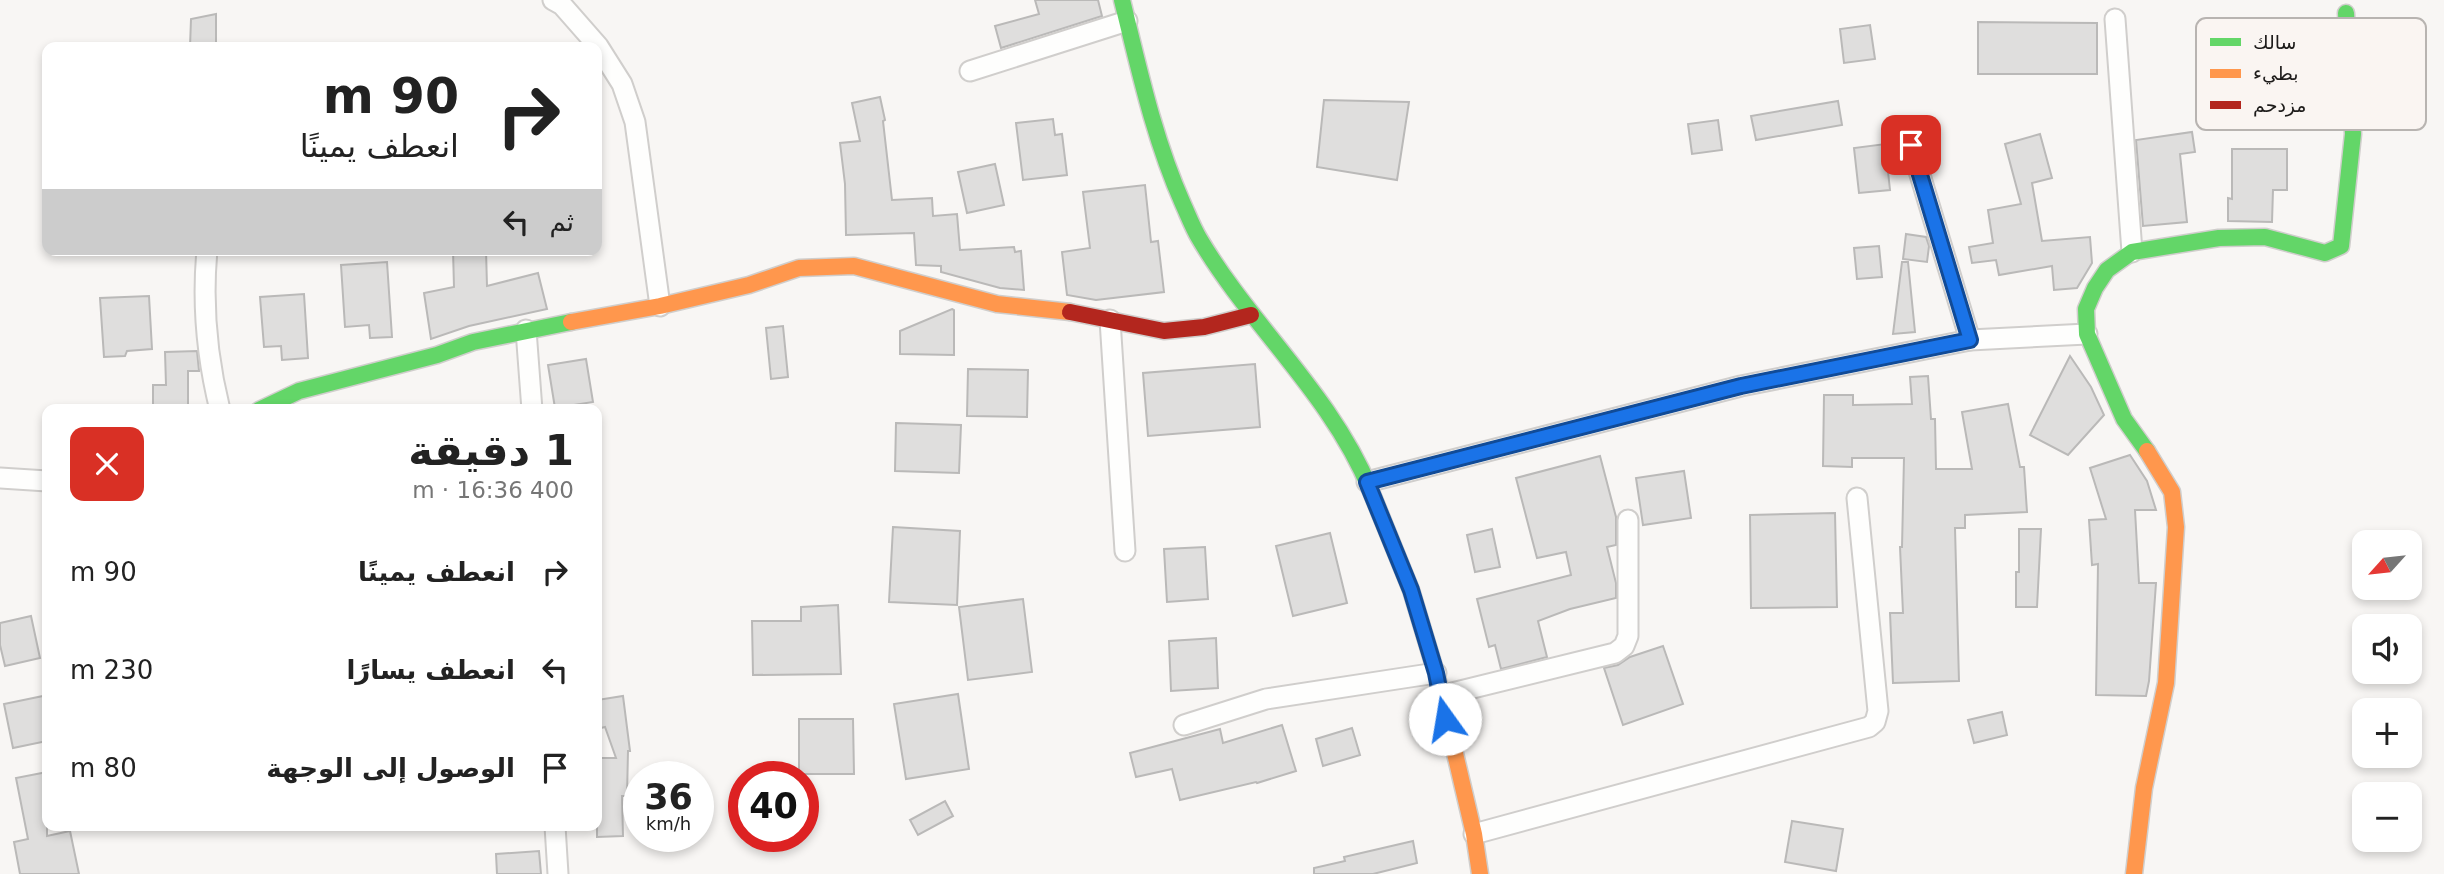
<!DOCTYPE html>
<html lang="ar">
<meta charset="utf-8">
<style>
:root{--surface:#fff;--page:#f2f2f2;--text:#222;--muted:#767676}
body{margin:0;font-family:"DejaVu Sans","Noto Naskh Arabic",sans-serif;background:var(--page);color:var(--text);direction:rtl;height:100vh;display:flex;flex-direction:column;font-size:26px;white-space:nowrap}
*{box-sizing:border-box;margin:0}
p{font-size:23px;color:var(--muted)}
.icon{flex:none;width:38px;height:38px;fill:none;stroke:currentColor;stroke-width:2;stroke-linecap:round;stroke-linejoin:round}
.map{position:relative;flex:1;overflow:hidden;direction:ltr}
.details{position:absolute;left:42px;top:404px;width:560px;height:427px;display:flex;flex-direction:column;background:var(--surface);border-radius:14px;box-shadow:0 4px 10px #0003;direction:rtl}
.details>*{flex:none}
.top-card{position:absolute;left:42px;top:42px;width:560px;height:214px;border-radius:14px;box-shadow:0 4px 10px #0003;direction:rtl;background:#fff;color:var(--text);overflow:hidden}
.needle{width:46px;rotate:243deg}
.fabs{position:absolute;left:2352px;top:530px;display:grid;gap:14px}
.fabs a{display:grid;place-items:center;width:70px;height:70px;border-radius:14px;background:var(--surface);box-shadow:0 4px 10px #0003;font-size:35px}
.speed{position:absolute;left:623px;top:761px;display:flex;gap:14px;font-size:35px;font-weight:700;text-align:center}
.speed>*{display:grid;place-content:center;width:91px;height:91px;border-radius:50%;background:var(--surface);box-shadow:0 4px 10px #0003;line-height:1}
.speed small{font-size:18px;font-weight:400}
.speed .limit{border:10px solid #d22;background:#fff;color:#111}
.pin{position:absolute;display:grid;place-items:center;width:60px;height:60px;color:#fff;margin:-30px;border-radius:14px;box-shadow:0 4px 10px #0006}
.me{position:absolute;width:77px;margin:-38px;rotate:347deg;stroke-linejoin:round;filter:drop-shadow(0 0 5px #0008)}
.turn{display:flex;align-items:center;gap:24px;height:147px;padding:0 28px;font-size:32px}
.turn .icon{width:91px;height:91px;stroke-width:2.5}
.turn b{display:block;font-size:49px;line-height:60px}
.then{display:flex;align-items:center;height:66px;padding:0 28px;background:#0003;gap:14px;font-size:26px}
.round{display:grid;place-items:center;flex:none;width:74px;height:74px;border-radius:14px;background:var(--page)}
.head{display:flex;align-items:center;justify-content:space-between;height:119px;padding:0 28px}
h1{font-size:42px;font-weight:700;line-height:52px}
ul{padding:0;list-style:none}
li{display:flex;align-items:center;gap:21px;height:98px;padding:0 28px}
li div{flex:1}
li b{display:block;font-size:26px}
li em{font-style:normal}
.map>svg:first-child{display:block}
</style>
<div class="map">
<svg width="2444" height="874" viewBox="0 0 2444 874">
<rect width="100%" height="100%" fill="#f8f6f4"/>
<g fill="#dfdedd" stroke="#bab9b8" stroke-width="2">
<polygon points="1035,0 1098,0 1102,16 1001,48 995,26 1039,14"/>
<polygon points="216,14 216,47 190,47 191,19"/>
<polygon points="1978,22 2097,23 2097,74 1978,74"/>
<polygon points="1870,25 1875,59 1844,63 1840,29"/>
<polygon points="880,97 885,120 883,121 892,200 932,198 933,216 957,214 960,250 1014,247 1015,252 1021,251 1024,290 1000,288 941,272 941,266 916,265 914,233 846,235 845,184 840,143 860,141 852,103"/>
<polygon points="1324,100 1409,102 1397,180 1317,167"/>
<polygon points="1838,101 1842,125 1756,140 1751,116"/>
<polygon points="1053,119 1055,135 1062,134 1067,175 1023,180 1016,123"/>
<polygon points="1718,120 1722,150 1692,154 1688,124"/>
<polygon points="2192,132 2195,152 2180,154 2187,222 2143,226 2136,140"/>
<polygon points="2040,134 2052,178 2032,183 2042,241 2090,237 2092,263 2077,288 2054,290 2052,266 1999,275 1996,260 1972,263 1969,247 1993,243 1988,210 2021,204 2005,144"/>
<polygon points="1885,144 1890,190 1859,193 1854,148"/>
<polygon points="2232,149 2287,149 2287,190 2273,190 2272,222 2228,221 2228,198 2232,199"/>
<polygon points="995,164 1004,205 967,213 958,172"/>
<polygon points="1145,185 1151,242 1158,241 1164,292 1096,300 1067,295 1062,252 1090,248 1083,192"/>
<polygon points="1906,234 1926,237 1929,246 1927,262 1903,259"/>
<polygon points="1879,246 1882,277 1857,279 1854,248"/>
<polygon points="453,250 486,250 487,286 538,273 547,309 469,326 431,339 424,293 454,287"/>
<polygon points="387,262 392,337 370,338 369,325 345,327 341,265"/>
<polygon points="1902,262 1908,262 1915,332 1893,334"/>
<polygon points="304,294 308,358 282,360 281,346 264,347 260,297"/>
<polygon points="149,296 152,349 127,351 125,356 104,357 100,298"/>
<polygon points="952,309 954,310 954,355 900,354 900,331"/>
<polygon points="783,326 788,377 771,379 766,328"/>
<polygon points="197,351 199,371 188,371 188,410 153,410 153,385 166,385 165,352"/>
<polygon points="2070,356 2091,387 2104,415 2068,455 2030,435"/>
<polygon points="586,359 593,402 555,408 548,365"/>
<polygon points="1255,364 1260,427 1148,436 1143,373"/>
<polygon points="968,369 1028,370 1027,417 967,416"/>
<polygon points="1928,376 1931,419 1935,419 1936,469 1972,469 1962,412 2008,404 2020,467 2024,467 2027,512 1965,515 1965,528 1955,528 1959,681 1893,683 1890,613 1903,613 1900,547 1902,547 1904,458 1852,458 1852,467 1823,466 1824,395 1853,395 1853,405 1912,404 1910,377"/>
<polygon points="896,423 961,425 959,473 895,471"/>
<polygon points="2130,455 2147,481 2156,510 2135,510 2139,583 2156,583 2149,681 2146,696 2096,695 2098,564 2092,565 2089,520 2106,519 2090,468"/>
<polygon points="1600,456 1616,517 1616,545 1607,547 1616,583 1616,598 1570,609 1538,621 1547,657 1501,669 1495,645 1489,647 1477,599 1571,575 1566,552 1537,558 1516,478"/>
<polygon points="1684,471 1691,518 1643,525 1636,478"/>
<polygon points="1835,513 1837,607 1751,608 1750,515"/>
<polygon points="893,527 960,531 957,605 889,602"/>
<polygon points="1492,529 1500,567 1475,572 1467,535"/>
<polygon points="2019,529 2041,529 2037,607 2016,607 2016,572 2019,572"/>
<polygon points="1330,533 1347,603 1293,616 1276,546"/>
<polygon points="1205,547 1208,599 1167,602 1164,549"/>
<polygon points="1023,599 1032,672 968,680 959,607"/>
<polygon points="838,605 841,674 753,675 752,621 801,621 801,607"/>
<polygon points="31,616 40,658 5,666 0,645 0,623"/>
<polygon points="1216,638 1218,688 1171,691 1169,641"/>
<polygon points="1663,646 1683,704 1623,725 1604,668 1618,665 1630,657"/>
<polygon points="958,694 969,769 906,779 894,704"/>
<polygon points="43,696 47,717 47,741 13,748 4,704"/>
<polygon points="623,696 630,751 628,751 627,796 622,796 623,836 597,837 597,758 616,758 605,727 597,729 597,700"/>
<polygon points="2002,712 2007,735 1974,743 1968,720"/>
<polygon points="799,719 853,719 854,774 799,774"/>
<polygon points="1282,725 1296,771 1257,783 1256,782 1180,800 1172,769 1136,777 1130,753 1220,729 1223,743"/>
<polygon points="1352,728 1360,755 1323,766 1316,739"/>
<polygon points="47,772 47,836 70,831 79,874 20,874 14,842 28,839 16,778"/>
<polygon points="945,801 953,816 918,835 910,820"/>
<polygon points="1792,821 1843,829 1836,871 1785,862"/>
<polygon points="1413,841 1417,863 1373,874 1314,874 1314,868 1345,861 1344,857"/>
<polygon points="539,851 541,874 497,874 496,854"/>
</g>
<g fill="none" stroke-linecap="round" stroke-linejoin="round">
<defs>
<g id="street">
<polyline points="553,0 562,5 598,46 622,84 635,122 660,306"/>
<polyline points="2115,19 2132,252"/>
<polyline points="970,71 1127,21"/>
<polyline points="1911,145 1970,340 2087,334"/>
<path d="M207,250C202,304 207,358 220,410"/>
<polyline points="1110,320 1125,551"/>
<polyline points="526,330 532,410"/>
<polyline points="0,478 47,481"/>
<polyline points="1367,482 1741,386 1970,340"/>
<polyline points="1440,696 1615,653 1624,646 1628,636 1628,520"/>
<polyline points="1184,725 1266,699 1436,673"/>
<polyline points="555,826 558,874"/>
<polyline points="1474,834 1869,727 1875,722 1878,711 1857,498"/>
</g>
<g id="fast">
<path d="M1122,0C1139,69 1154,139 1183,204C1188,215 1193,228 1199,238C1250,325 1331,394 1370,489"/>
<polyline points="259,410 299,391 437,355 473,342 571,322"/>
<polyline points="2147,451 2124,419 2087,334 2086,309 2095,288 2107,270 2132,252 2219,238 2265,237 2325,253 2341,246 2353,134 2346,13"/>
</g>
<g id="slow">
<polyline points="571,322 660,306 749,285 799,268 854,266 997,304 1070,312"/>
<polyline points="1370,489 1411,590 1436,673 1474,834 1480,874"/>
<polyline points="2134,874 2144,788 2166,683 2176,527 2172,492 2147,451"/>
</g>
<polyline id="jam" points="1070,312 1164,331 1204,327 1251,315"/>
</defs>
<use href="#street" stroke="#d0cecc" stroke-width="23"/>
<use href="#fast" stroke="#d0cecc" stroke-width="19"/>
<use href="#slow" stroke="#d0cecc" stroke-width="19"/>
<use href="#jam" stroke="#d0cecc" stroke-width="19"/>
<use href="#street" stroke="#fefefd" stroke-width="19"/>
<use href="#fast" stroke="#63d668" stroke-width="16"/>
<use href="#slow" stroke="#ff974d" stroke-width="16"/>
<use href="#jam" stroke="#b3261e" stroke-width="16"/>
</g>
<g fill="none" stroke-linecap="round" stroke-linejoin="round">
<defs>
<polyline id="route" points="1445,719 1436,673 1411,590 1367,482 1741,386 1970,340 1911,145"/>
</defs>
<use href="#route" stroke="#114b97" stroke-width="18"/>
<use href="#route" stroke="#1a73e8" stroke-width="12"/>
</g>
<rect x="2196" y="18" width="230" height="112" rx="10" fill="#faf5f2" stroke="#b8b4b1" stroke-width="2"/>
<rect x="2210" y="38" width="31" height="8" fill="#63d668"/>
<rect x="2210" y="69" width="31" height="9" fill="#ff974d"/>
<rect x="2210" y="101" width="31" height="8" fill="#b3261e"/>
<g font-size="19" fill="#1d1b1a">
<text x="2253" y="49">سالك</text>
<text x="2253" y="80">بطيء</text>
<text x="2253" y="112">مزدحم</text>
</g>
</svg>
<div class="fabs">
<a><svg class="needle" viewBox="-14 -14 28 28"><path d="M0-13l5 13h-10z" fill="#e53935"/><path d="M0 13l5-13h-10z" fill="#767676"/></svg></a>
<a><svg class="icon" aria-label="sound" viewBox="0 0 24 24"><path d="M4 9h4l5-4v14l-5-4H4zM17 9q2 3 0 6"/></svg></a>
<a>+</a>
<a>−</a>
</div>
<div class="speed"><div>36<small>km/h</small></div><div class="limit">40</div></div>
<div class="pin" style="left:1911px;top:145px;background:#d93025"><svg class="icon" aria-label="arrive" viewBox="0 0 24 24"><path d="M6 21V4h12l-3 4 3 4H6"/></svg></div>
<svg class="me" style="left:1445px;top:719px" viewBox="-20 -20 40 40"><circle r="19" fill="#fff"/><path d="M0-13L10 11 0 6-10 11z" fill="#1a73e8"/></svg>
<div class="top-card">
<div class="turn"><svg class="icon" aria-label="right" viewBox="0 0 24 24"><path d="M7 20v-9h11M14 6l5 5-5 5"/></svg><div><b>90 m</b>انعطف يمينًا</div></div>
<div class="then">ثم<svg class="icon" aria-label="left" viewBox="0 0 24 24"><path d="M17 20v-9H6M10 6l-5 5 5 5"/></svg></div>
</div>
<section class="details">
<div class="head"><div><h1>1 دقيقة</h1><p>400 m · 16:36</p></div><a class="round" style="background:#d93025;color:#fff"><svg class="icon" aria-label="close" viewBox="0 0 24 24"><path d="M6 6l12 12M18 6L6 18"/></svg></a></div>
<ul>
<li><svg class="icon" aria-label="right" viewBox="0 0 24 24"><path d="M7 20v-9h11M14 6l5 5-5 5"/></svg><div><b>انعطف يمينًا</b></div><em>90 m</em></li>
<li><svg class="icon" aria-label="left" viewBox="0 0 24 24"><path d="M17 20v-9H6M10 6l-5 5 5 5"/></svg><div><b>انعطف يسارًا</b></div><em>230 m</em></li>
<li><svg class="icon" aria-label="arrive" viewBox="0 0 24 24"><path d="M6 21V4h12l-3 4 3 4H6"/></svg><div><b>الوصول إلى الوجهة</b></div><em>80 m</em></li>
</ul>
</section>
</div>
